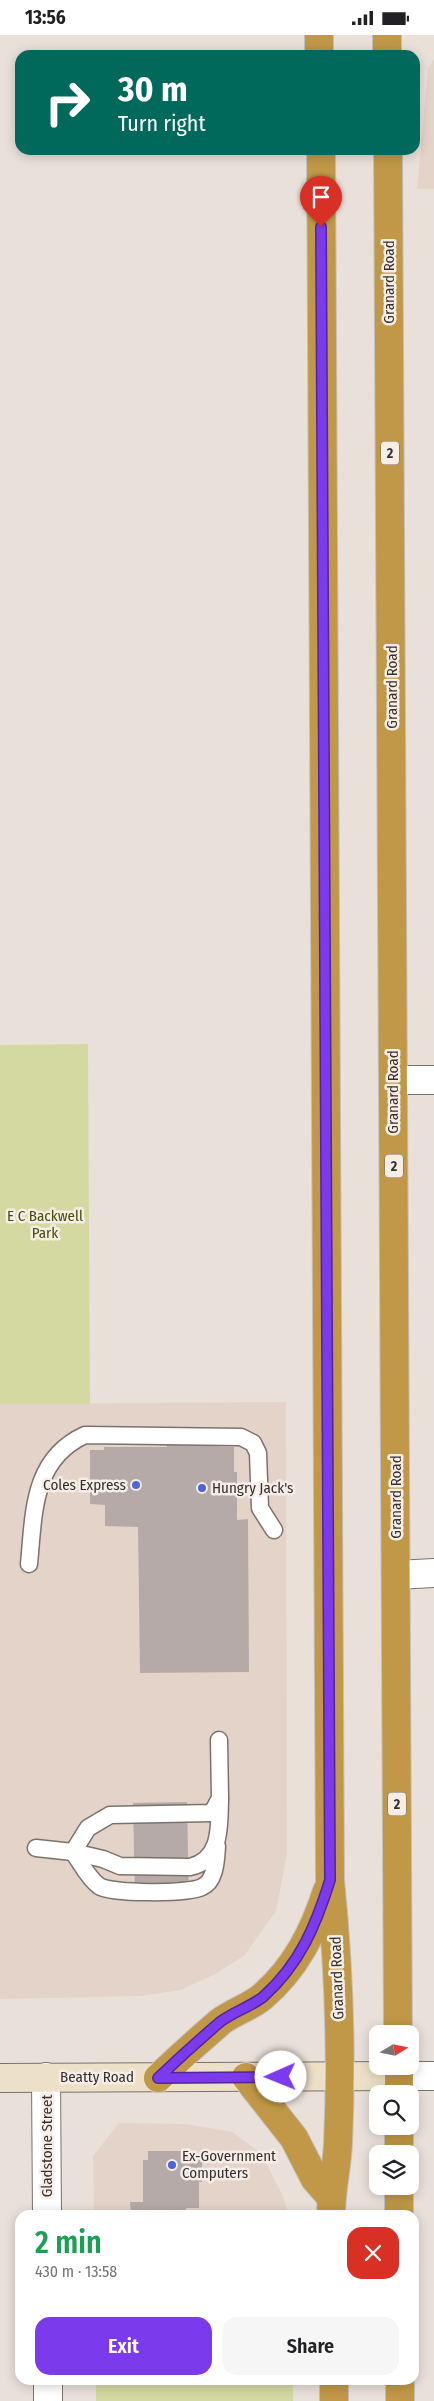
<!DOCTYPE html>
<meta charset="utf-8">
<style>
:root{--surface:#fff;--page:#f6f6f6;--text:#202124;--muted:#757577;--accent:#7c3aed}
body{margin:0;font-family:"Fira Sans Condensed",sans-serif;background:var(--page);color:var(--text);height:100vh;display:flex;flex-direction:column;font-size:19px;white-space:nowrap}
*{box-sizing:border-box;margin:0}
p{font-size:16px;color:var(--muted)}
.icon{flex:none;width:28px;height:28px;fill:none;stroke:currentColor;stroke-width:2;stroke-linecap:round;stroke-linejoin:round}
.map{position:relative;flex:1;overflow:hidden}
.panel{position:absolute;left:15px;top:2175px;width:404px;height:175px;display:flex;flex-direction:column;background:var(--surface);border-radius:15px;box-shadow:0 2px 12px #0003}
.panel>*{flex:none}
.banner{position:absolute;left:15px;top:15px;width:405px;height:105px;border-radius:15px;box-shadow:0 2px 12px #0003;background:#00695c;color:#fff;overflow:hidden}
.needle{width:32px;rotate:80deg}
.fabs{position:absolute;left:369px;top:1990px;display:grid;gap:10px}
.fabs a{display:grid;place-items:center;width:50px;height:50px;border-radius:10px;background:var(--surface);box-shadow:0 2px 12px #0003;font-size:25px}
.pin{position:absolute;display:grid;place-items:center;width:42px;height:42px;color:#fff;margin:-51px -21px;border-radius:50% 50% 50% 0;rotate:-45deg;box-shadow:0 0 5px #0007}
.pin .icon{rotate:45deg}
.me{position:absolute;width:55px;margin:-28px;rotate:269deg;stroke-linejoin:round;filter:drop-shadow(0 0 4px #0008)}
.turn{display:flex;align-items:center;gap:18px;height:105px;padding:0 20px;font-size:22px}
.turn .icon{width:65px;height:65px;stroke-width:2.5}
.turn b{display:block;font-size:35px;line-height:42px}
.round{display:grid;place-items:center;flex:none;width:52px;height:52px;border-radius:15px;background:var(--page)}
.head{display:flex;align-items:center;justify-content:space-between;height:85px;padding:0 20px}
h1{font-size:30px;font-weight:600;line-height:38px;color:#1e9e55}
.cta{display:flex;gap:10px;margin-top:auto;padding:10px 20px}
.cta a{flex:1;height:58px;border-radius:15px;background:var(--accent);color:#fff;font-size:20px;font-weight:600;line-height:58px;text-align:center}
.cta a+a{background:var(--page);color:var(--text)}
.status{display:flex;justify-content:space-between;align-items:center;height:35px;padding:0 25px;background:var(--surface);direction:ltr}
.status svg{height:14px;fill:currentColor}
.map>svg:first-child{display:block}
</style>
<div class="status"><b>13:56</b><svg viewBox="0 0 49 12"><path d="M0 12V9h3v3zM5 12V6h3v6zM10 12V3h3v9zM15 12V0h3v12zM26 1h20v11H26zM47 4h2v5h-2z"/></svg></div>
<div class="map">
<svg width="434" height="2366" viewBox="0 0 434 2366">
<rect width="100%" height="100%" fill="#eae0da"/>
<g fill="#e4d3c9">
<polygon points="434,24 434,154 417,154 428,34"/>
<polygon points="286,1367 287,1819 276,1876 244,1921 215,1939 181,1955 140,1961 0,1964 0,1369"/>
<polygon points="119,2088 186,2089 232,2097 261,2118 283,2161 289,2180 94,2180 93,2121"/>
</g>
<g fill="#d4d9a2">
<polygon points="88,1009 90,1369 0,1369 0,1010"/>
<rect x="96" y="2345" width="197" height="21"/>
</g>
<g fill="#b6aaa9">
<polygon points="166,1402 213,1403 213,1411 234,1412 234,1437 237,1437 237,1485 248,1484 249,1637 140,1638 138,1492 105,1491 105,1470 90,1469 90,1415 104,1415 104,1412 167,1412"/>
<polygon points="187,1767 189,1865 135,1866 133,1768"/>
<polygon points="148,2116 186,2116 186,2121 199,2122 202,2125 202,2147 199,2147 199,2173 186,2173 186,2180 131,2180 130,2167 143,2167 143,2125 148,2125"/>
</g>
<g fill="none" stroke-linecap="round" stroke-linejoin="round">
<defs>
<g id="lane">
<path d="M29,1529C34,1478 32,1424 85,1400L241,1402L253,1408L258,1418L260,1473L274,1495"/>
<polyline points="36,1813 73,1817 88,1793 110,1780 212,1778 220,1763 219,1705"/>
<path d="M73,1817L103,1824L120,1831L190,1832C222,1825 219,1791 220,1765"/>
<path d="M73,1817C81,1828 88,1843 99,1851C111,1859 189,1859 202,1852C216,1846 216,1824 217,1811"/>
</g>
<g id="street">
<polyline points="393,1045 434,1045"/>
<polyline points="396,1540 434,1538"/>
<polyline points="399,2041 434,2041"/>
<polyline points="46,2042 47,2180"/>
<polyline points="48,2345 48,2366"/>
</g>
<polyline id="secondary" points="0,2043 399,2041"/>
<g id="highway">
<polyline points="319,0 319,20"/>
<polyline points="387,20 387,0"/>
<path d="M321,115L330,1845C339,1933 342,2020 338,2108C337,2132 331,2156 331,2180"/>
<polyline points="388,115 398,1999"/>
<polyline points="399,2031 399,2059"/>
<polyline points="246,2042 294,2103 315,2144 331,2162"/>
<path d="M158,2043C178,2024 199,2005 220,1987C233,1977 250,1972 262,1962C296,1933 314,1896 327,1856"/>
<polyline points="399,2091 399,2119"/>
<polyline points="399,2151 399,2180"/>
<polyline points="334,2345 334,2366"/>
<polyline points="400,2345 400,2366"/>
</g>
</defs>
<use href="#lane" stroke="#7b726c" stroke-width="19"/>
<use href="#street" stroke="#7b726c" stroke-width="30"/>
<use href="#secondary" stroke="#7b726c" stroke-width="30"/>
<use href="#highway" stroke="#c2c1c0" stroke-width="30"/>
<use href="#lane" stroke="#fff" stroke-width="16"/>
<use href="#street" stroke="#fff" stroke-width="28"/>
<use href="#secondary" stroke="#ece0c8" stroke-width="28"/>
<use href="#highway" stroke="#c09847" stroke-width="28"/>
</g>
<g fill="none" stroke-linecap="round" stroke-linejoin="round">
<defs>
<path id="route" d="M281,2042L158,2043C178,2024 199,2005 220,1987C233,1977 250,1972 263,1962C300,1929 316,1890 330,1845L321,192"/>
</defs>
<use href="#route" stroke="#51269a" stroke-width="12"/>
<use href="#route" stroke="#7c3aed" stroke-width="9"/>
</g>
<g fill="#4c64d8" stroke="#f7ede7" stroke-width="2">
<circle cx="136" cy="1450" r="5"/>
<circle cx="202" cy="1453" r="5"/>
<circle cx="172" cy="2130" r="5"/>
</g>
<g text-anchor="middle" stroke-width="5" stroke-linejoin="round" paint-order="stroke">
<g fill="#f7ede7" stroke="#6e6966" stroke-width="1">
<rect x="381" y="406.5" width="18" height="23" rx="4"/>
<rect x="385" y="1119.5" width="18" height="23" rx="4"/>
<rect x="388" y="1757.5" width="18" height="23" rx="4"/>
</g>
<g font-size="14" font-weight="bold" fill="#34302e">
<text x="390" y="423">2</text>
<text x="394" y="1136">2</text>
<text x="397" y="1774">2</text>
</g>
<g font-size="15" fill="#34302e" stroke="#f7ede7">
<text transform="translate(389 247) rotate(-90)" y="5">Granard Road</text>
<text transform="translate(392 652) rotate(-90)" y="5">Granard Road</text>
<text transform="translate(393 1057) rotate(-90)" y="5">Granard Road</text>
<text transform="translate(396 1462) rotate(-90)" y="5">Granard Road</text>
<text transform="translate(337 1943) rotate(-92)" y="5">Granard Road</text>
<text x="97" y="2047">Beatty Road</text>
<text transform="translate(47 2111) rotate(-90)" y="5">Gladstone Street</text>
</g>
<g font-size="15" fill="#494c09" stroke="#f7ede7">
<text x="45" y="1186">E C Backwell<tspan x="45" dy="17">Park</tspan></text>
</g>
<g font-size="15" fill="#34302e" stroke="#f7ede7" text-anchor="start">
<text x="126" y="1455" text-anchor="end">Coles Express</text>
<text x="212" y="1458">Hungry Jack's</text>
<text x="182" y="2126">Ex-Government<tspan x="182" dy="17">Computers</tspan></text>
</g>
</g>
</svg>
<div class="fabs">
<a><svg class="needle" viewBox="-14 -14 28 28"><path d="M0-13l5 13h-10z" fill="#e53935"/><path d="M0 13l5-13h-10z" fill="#757577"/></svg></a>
<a><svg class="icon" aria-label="search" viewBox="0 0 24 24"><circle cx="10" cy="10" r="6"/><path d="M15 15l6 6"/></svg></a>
<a><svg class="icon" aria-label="layers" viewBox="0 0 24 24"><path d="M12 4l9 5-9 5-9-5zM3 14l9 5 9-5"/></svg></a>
</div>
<div class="pin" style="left:321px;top:192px;background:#d93025"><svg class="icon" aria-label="arrive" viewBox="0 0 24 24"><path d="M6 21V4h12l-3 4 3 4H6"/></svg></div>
<svg class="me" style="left:281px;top:2042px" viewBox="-20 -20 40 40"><circle r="19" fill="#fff"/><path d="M0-13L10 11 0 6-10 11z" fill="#7c3aed"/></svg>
<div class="banner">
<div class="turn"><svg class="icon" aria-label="right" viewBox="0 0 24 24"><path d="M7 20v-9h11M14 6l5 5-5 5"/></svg><div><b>30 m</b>Turn right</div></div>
</div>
<section class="panel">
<div class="head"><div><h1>2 min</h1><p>430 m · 13:58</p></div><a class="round" style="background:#d93025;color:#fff"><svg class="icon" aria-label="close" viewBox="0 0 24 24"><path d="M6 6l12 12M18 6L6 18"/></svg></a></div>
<div class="cta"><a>Exit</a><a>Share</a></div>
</section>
</div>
